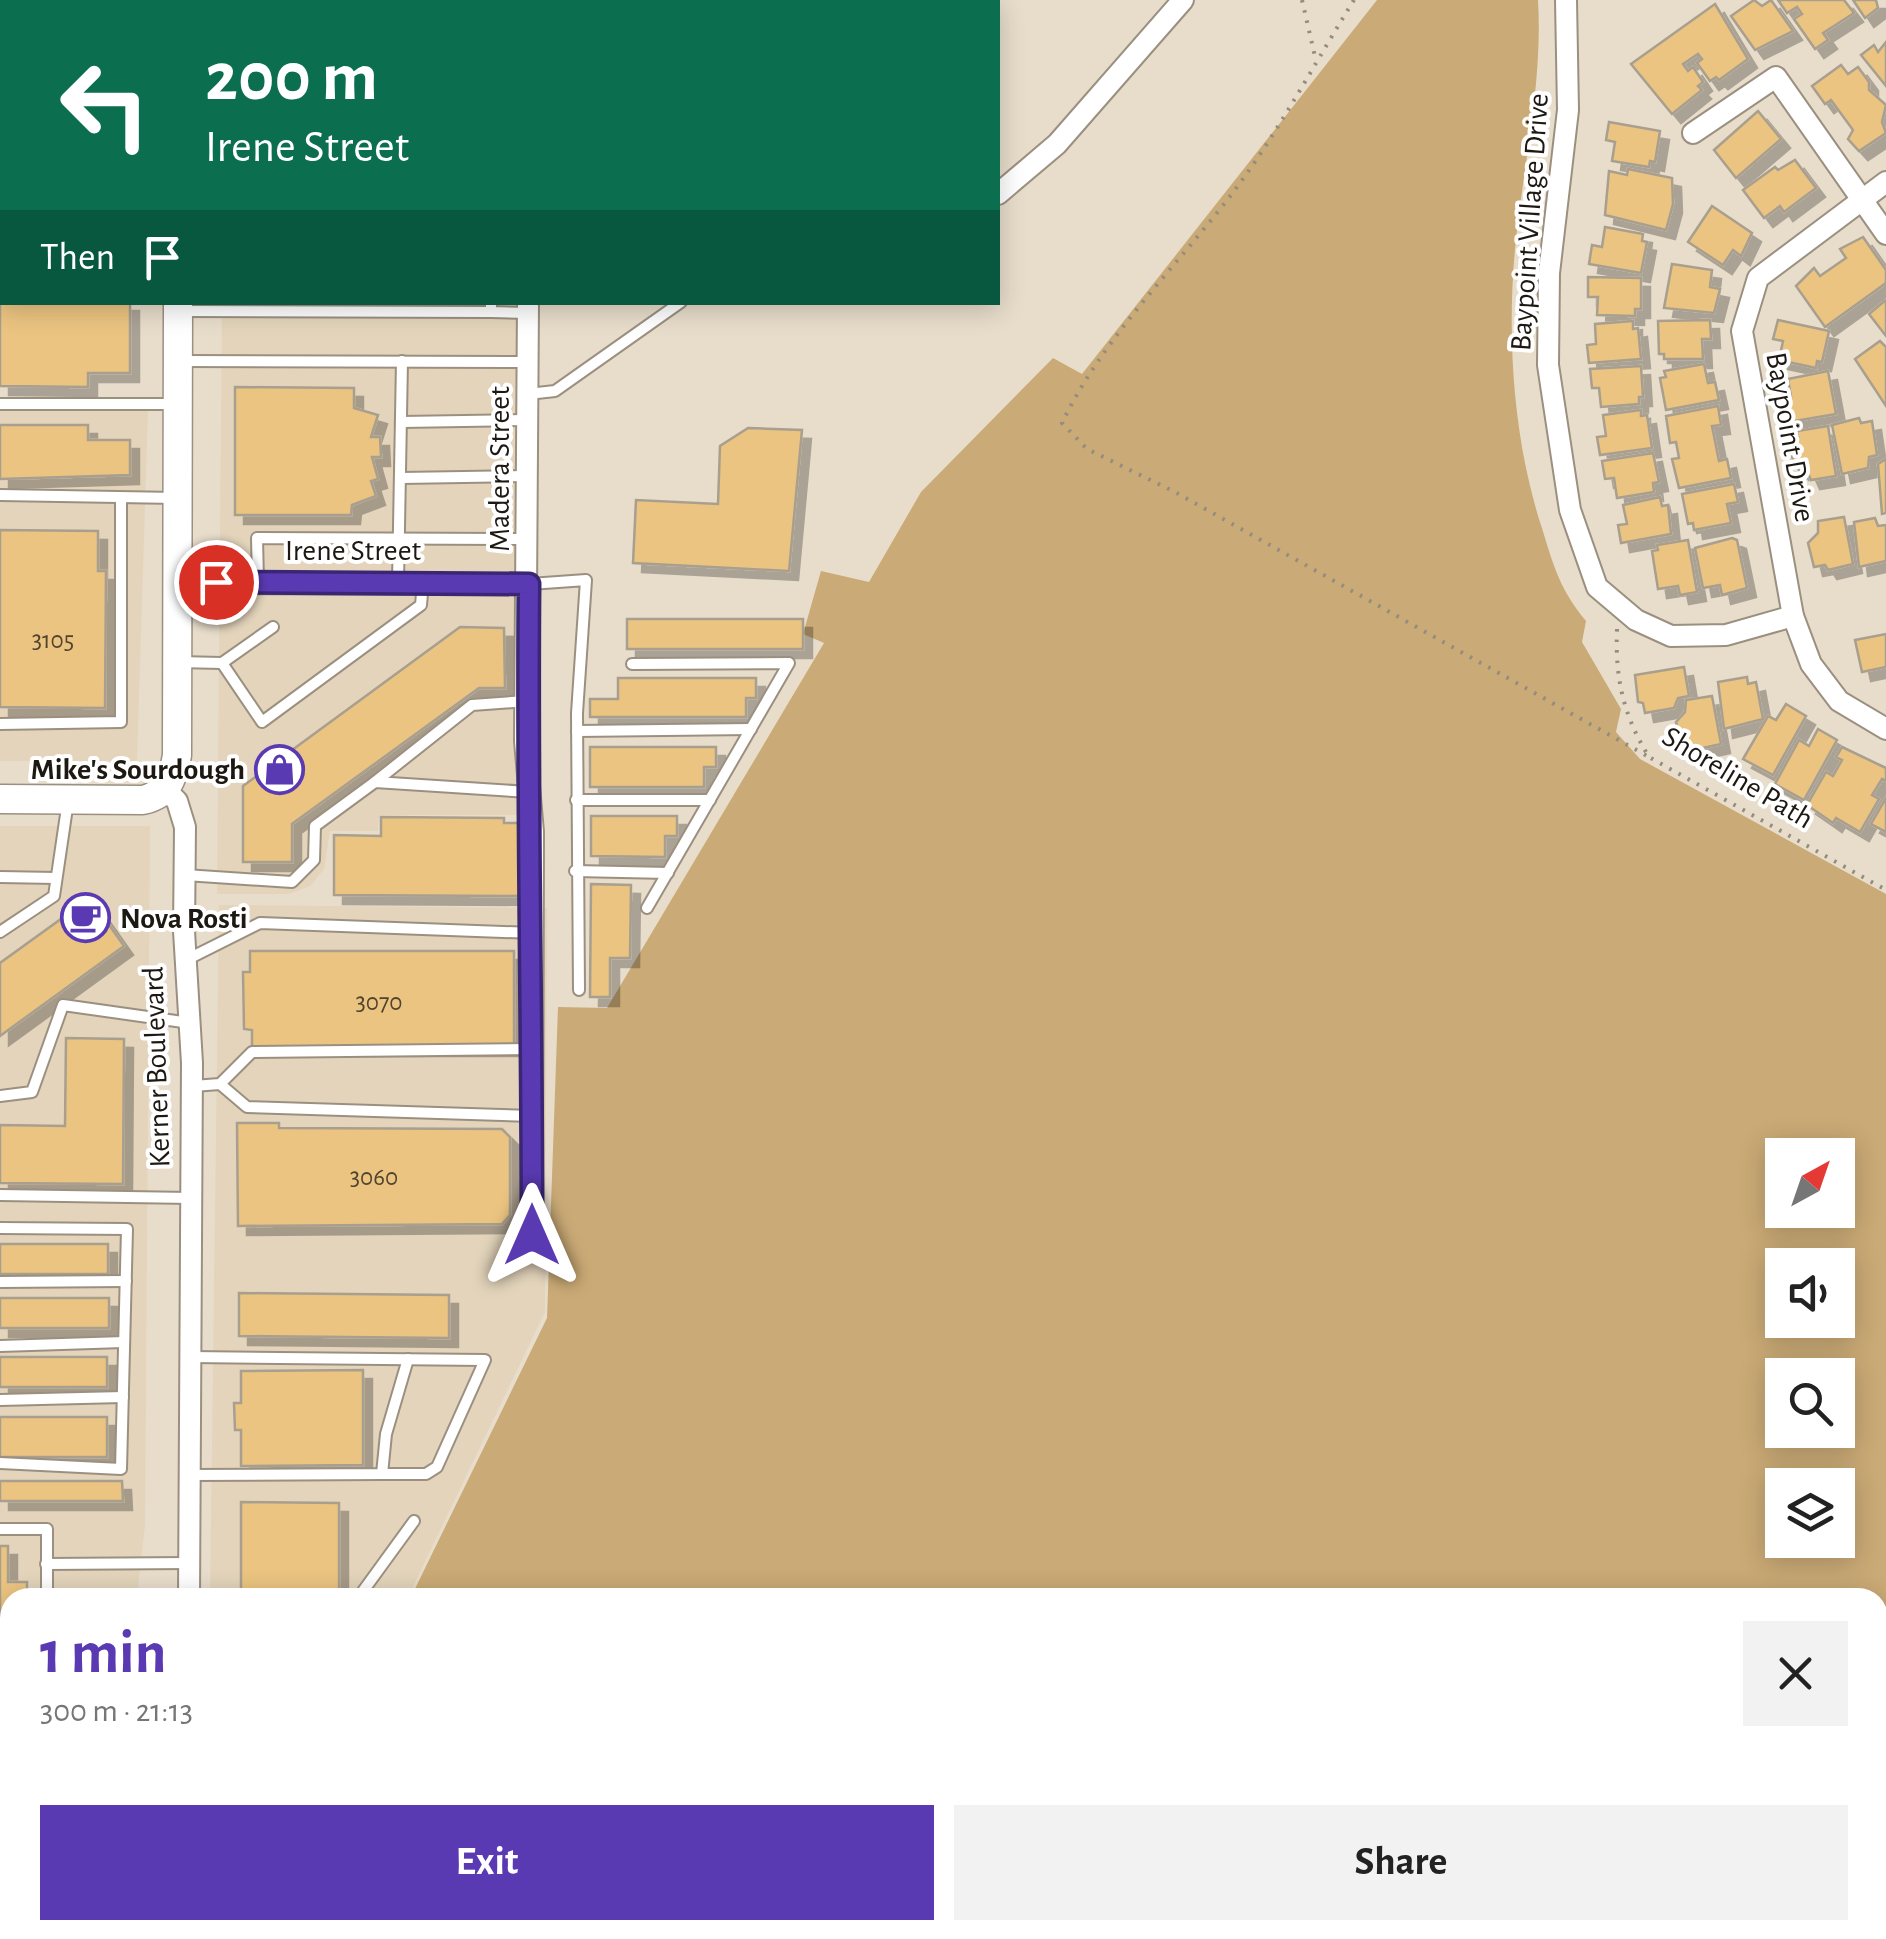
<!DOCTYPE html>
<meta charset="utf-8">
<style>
:root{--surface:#fff;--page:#f2f2f2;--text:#222;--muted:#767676;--accent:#5a3ab2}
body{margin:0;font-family:"Alegreya Sans",sans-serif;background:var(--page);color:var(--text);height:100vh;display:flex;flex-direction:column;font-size:38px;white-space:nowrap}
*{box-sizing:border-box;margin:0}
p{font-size:32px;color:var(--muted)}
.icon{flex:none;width:55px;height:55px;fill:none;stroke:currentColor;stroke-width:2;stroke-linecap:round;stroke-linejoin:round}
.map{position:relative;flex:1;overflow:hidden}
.drawer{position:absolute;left:0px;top:1588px;width:1888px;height:352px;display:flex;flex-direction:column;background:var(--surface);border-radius:30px 30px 0 0;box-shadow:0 5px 25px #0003}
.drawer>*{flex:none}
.banner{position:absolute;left:0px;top:0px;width:1000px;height:305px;box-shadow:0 5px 25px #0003;background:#0b6e4f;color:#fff;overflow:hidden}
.needle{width:65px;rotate:40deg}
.controls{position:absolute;left:1765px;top:1138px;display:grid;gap:20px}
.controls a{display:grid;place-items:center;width:90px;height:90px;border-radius:0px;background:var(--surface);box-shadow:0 5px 25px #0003;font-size:50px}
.pin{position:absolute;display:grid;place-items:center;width:85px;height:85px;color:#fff;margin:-42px;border:5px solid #fff;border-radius:50%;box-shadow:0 2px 10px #0007}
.me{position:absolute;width:110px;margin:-55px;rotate:0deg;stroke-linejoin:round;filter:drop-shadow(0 0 8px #0008)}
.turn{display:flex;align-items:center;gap:35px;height:210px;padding:0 40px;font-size:45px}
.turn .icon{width:130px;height:130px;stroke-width:2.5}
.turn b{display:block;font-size:70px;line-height:85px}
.then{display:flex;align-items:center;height:95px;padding:0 40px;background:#0003;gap:20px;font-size:38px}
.round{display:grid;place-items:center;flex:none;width:105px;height:105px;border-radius:0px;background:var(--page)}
.overview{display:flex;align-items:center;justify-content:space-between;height:170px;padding:0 40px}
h1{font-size:60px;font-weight:700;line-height:75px;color:var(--accent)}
.primary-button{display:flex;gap:20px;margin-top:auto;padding:20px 40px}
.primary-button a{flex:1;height:115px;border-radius:0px;background:var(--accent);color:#fff;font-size:40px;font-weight:700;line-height:115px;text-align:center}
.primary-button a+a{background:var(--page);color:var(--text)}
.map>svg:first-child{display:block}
</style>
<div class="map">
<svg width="1886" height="1939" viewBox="0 0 1886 1939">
<defs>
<filter id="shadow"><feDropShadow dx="9" dy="9" stdDeviation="0" flood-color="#0004"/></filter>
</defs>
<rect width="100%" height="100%" fill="#e8ddcb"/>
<g fill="#e3d4bb">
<polygon points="222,303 517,303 524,815 379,815 378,831 330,831 324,869 310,886 289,894 217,894"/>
<polygon points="0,397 148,410 137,761 0,761"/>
<polygon points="0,826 150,826 145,1524 137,1597 10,1598 10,1930 62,1930 61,1939 0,1939"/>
<polygon points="219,905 547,908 545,1312 408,1597 210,1598"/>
</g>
<path fill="#caaa76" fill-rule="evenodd" d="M1377,0H1538C1543,84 1523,165 1515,249C1507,337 1513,434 1539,519C1553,562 1557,586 1586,621L1582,642L1621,709L1616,732L1640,759L1886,894V1939H247L251,1930H1878V1598L411,1597L547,1318L558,1007L607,1008L824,643L803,634L821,571L869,582L921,492L1053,358L1082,374ZM1782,1155H1838V1210H1782ZM1782,1265H1838V1320H1782ZM1782,1375H1838V1430H1782ZM1782,1485H1838V1540H1782Z"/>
<g fill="#ebc481" stroke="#a99f8e" stroke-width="2.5" filter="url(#shadow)">
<rect x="252" y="0" width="256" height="2"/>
<polygon points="1754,0 1762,6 1771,0 1793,31 1755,50 1731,16"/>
<polygon points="1778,0 1844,0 1854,13 1823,33 1828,40 1815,49 1794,19 1802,14 1797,7 1787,13"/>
<polygon points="1853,0 1876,0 1878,8 1865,18"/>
<polygon points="1715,4 1748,59 1719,80 1716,77 1710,81 1697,63 1702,59 1698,54 1683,64 1688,71 1693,67 1703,82 1698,86 1702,90 1672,114 1631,64"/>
<polygon points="1886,42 1886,86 1861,55 1874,45 1878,52"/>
<polygon points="1841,65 1848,74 1858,67 1869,82 1869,90 1886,105 1882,122 1886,133 1859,151 1848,139 1853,130 1831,100 1825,104 1812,86"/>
<polygon points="1758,111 1781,139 1736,178 1714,150"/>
<polygon points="1609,122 1660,131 1655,162 1650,161 1649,167 1612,161 1615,142 1606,140"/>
<polygon points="1795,160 1816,188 1784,212 1780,206 1764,218 1743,190 1775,167 1778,170"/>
<polygon points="1628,169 1672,178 1673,204 1666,230 1605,215 1609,171 1627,175"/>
<polygon points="1712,206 1752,233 1741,256 1733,250 1723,265 1688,242"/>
<polygon points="1605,227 1643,234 1642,241 1647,242 1641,273 1589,264 1592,245 1602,247"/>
<polygon points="1863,237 1886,270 1886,283 1825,327 1796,286 1814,268 1820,276 1846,258 1840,249"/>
<polygon points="1672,264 1712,270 1710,287 1720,289 1714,313 1664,308"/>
<polygon points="1588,277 1641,278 1641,309 1635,309 1635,316 1597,315 1598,297 1588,297"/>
<polygon points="0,278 2,302 130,302 130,373 88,373 88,387 0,386"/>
<polygon points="1886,300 1886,336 1869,314"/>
<polygon points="245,302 457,302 457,307 245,305"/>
<polygon points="1710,320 1711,339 1702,339 1703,359 1664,359 1664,354 1659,354 1658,321"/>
<polygon points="1778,320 1829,331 1822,362 1817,361 1816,368 1779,360 1783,341 1773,339"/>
<polygon points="1633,321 1633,329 1638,328 1641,359 1589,363 1587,345 1596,344 1595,324"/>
<polygon points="1880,341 1886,347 1886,406 1855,359"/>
<polygon points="1704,364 1708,383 1715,382 1719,400 1666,410 1660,378 1666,377 1664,371"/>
<polygon points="1641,366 1643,397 1639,397 1639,404 1601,407 1599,388 1592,388 1590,369"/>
<polygon points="1828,371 1836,414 1789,422 1782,399 1791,397 1788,379"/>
<polygon points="235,387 354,388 354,408 378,415 371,437 380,437 381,457 372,457 378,479 371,481 376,496 352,505 351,515 235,515"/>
<polygon points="1718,406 1721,425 1712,426 1719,461 1727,459 1731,478 1679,488 1672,459 1679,458 1676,442 1670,443 1666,416"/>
<polygon points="1641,410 1641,416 1647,415 1652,448 1600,455 1597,437 1606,436 1603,415"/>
<polygon points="1859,418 1861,423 1872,421 1877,455 1869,457 1868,468 1842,474 1832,425"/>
<polygon points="0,425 88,425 88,440 130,440 130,475 0,479"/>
<polygon points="1828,426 1836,476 1811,480 1806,469 1800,471 1793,462 1790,438 1798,437 1797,431"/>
<polygon points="748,428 802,430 789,571 633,563 636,500 718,504 720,446"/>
<polygon points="1653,453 1659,482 1653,483 1654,492 1617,498 1614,478 1605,479 1602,461"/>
<polygon points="1886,459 1886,513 1882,514 1878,464"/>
<polygon points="1734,484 1738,502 1727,504 1731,523 1694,530 1693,523 1688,524 1682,494"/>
<polygon points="1660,497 1662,506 1668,505 1671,534 1621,543 1618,525 1627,524 1623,505"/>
<polygon points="1844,517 1853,564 1828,570 1825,565 1814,567 1808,543 1818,533 1818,521"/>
<polygon points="1875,518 1878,526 1886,525 1886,561 1859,567 1854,522"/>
<polygon points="0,530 98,531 98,571 106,571 105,708 0,707"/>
<polygon points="1732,538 1737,540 1747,588 1722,595 1720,585 1703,588 1695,548"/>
<polygon points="1688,540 1697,592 1680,595 1678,586 1658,589 1652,551 1658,550 1657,545"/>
<rect x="627" y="619" width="176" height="30"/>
<polygon points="460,627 504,628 505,688 479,688 292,824 292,862 243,862 243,786"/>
<polygon points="1886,634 1886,667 1862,672 1855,640"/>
<polygon points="1684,667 1689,696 1678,698 1674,708 1645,713 1643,703 1638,702 1635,675"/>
<polygon points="1747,677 1748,684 1756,682 1763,719 1724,729 1718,682"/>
<polygon points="618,678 756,678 756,698 746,698 746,717 590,717 590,699 618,699"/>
<polygon points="1712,696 1721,744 1694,750 1691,745 1681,746 1676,722 1685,712 1686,700"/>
<polygon points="1786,704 1806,716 1773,775 1743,759 1768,716 1776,720"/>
<polygon points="1818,729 1837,740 1804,800 1775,784 1799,740 1809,746"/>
<polygon points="590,747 716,747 716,767 704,767 704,787 590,787"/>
<polygon points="1842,747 1886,768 1886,781 1882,779 1872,795 1879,799 1860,832 1836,818 1833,823 1807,805 1826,772 1833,776 1842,760 1836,757"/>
<polygon points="1886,798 1886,832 1871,824"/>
<polygon points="591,816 677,816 677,836 665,836 665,857 591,856"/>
<polygon points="381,817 504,818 504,823 523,823 523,896 334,895 334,835 381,836"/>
<polygon points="591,884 631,885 630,958 610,958 610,997 590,997"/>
<polygon points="90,898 124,946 0,1036 0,963"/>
<polygon points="250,951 514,951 514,1047 252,1047 252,1030 244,1029 243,972 250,972"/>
<polygon points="66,1038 124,1039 123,1184 0,1183 0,1125 65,1126"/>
<polygon points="237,1123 279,1123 279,1128 502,1129 510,1137 510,1215 502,1224 238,1226"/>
<rect x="0" y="1244" width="108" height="30"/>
<polygon points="239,1293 449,1295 449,1338 239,1336"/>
<rect x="0" y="1298" width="109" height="30"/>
<rect x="0" y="1357" width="107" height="30"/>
<polygon points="363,1370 363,1465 241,1466 241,1430 235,1430 234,1403 241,1403 241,1371"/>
<rect x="0" y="1417" width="107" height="40"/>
<polygon points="0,1481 122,1481 123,1501 0,1501"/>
<polygon points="241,1502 339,1503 339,1598 241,1598"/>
<polygon points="0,1546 8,1546 8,1582 27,1582 27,1598 10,1598 10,1814 0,1814"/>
<polygon points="161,1930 198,1930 195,1939 163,1939 158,1937"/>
</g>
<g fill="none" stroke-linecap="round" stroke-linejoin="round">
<defs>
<g id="lane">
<polyline points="15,2 15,0"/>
<polyline points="785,2 785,0"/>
<polyline points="0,136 2,136"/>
<polyline points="0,254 2,254"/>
<polyline points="491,302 491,312 528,313"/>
<polyline points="182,311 491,312"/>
<polyline points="179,361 527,362"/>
<polyline points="528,394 555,391 681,302"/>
<polyline points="0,404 174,404"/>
<polyline points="402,422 529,420"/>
<polyline points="401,478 529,476"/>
<polyline points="0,495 177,498"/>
<polyline points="258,582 257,538 527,539"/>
<polyline points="398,582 402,361"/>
<polyline points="530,584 586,580 577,713 579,990"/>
<polyline points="178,662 222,663 273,627"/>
<polyline points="222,663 262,722 421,605 423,582"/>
<polyline points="632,664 789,663 647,908"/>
<polyline points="0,724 121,722 121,498"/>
<polyline points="577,731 751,729"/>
<polyline points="375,782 472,705 527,701"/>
<polyline points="576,800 710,800"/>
<polyline points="575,871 668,873"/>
<polyline points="185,875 292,882 314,860 315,826 375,782 529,792"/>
<polyline points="0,877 56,878"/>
<polyline points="0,932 54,896 68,801"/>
<polyline points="186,960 260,923 533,933"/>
<polyline points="220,1084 247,1107 533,1116"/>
<polyline points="193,1086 220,1084 252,1052 532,1049"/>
<polyline points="0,1096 32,1092 63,1005 190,1023"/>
<polyline points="0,1195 191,1198"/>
<polyline points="0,1228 127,1229 121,1469 0,1463"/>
<polyline points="0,1282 126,1281"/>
<polyline points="0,1346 124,1342"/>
<polyline points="191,1357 485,1360 437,1467 426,1474 382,1474"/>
<polyline points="0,1400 123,1397"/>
<polyline points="190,1475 382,1474 386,1434 408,1359"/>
<polyline points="0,1529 47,1529 47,1598"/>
<polyline points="46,1564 190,1563"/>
<polyline points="358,1598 414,1521"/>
<polyline points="0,1853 10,1854"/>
<polyline points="0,1895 10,1895"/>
<polyline points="105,1933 132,1939"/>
</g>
<g id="street">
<polyline points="1566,0 1568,110 1549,273 1548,365 1570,510 1597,587 1636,620 1671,636 1726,635 1793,616"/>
<polyline points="540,2 543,0"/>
<polyline points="1693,133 1776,77 1886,234"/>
<polyline points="1886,182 1758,278 1742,331 1793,616 1811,664 1839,701 1886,729"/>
<polyline points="998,194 1057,144 1183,0"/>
<polyline points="528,302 525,741 533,832 532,1235"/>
<polyline points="177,583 529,584"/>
<polyline points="166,790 177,801 185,827 184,931 192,1063 189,1598"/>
<polyline points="103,1939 105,1930"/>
</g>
<g id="secondary">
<polyline points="194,2 194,0"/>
<path d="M0,799L143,800C168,794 173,779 177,755L178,302"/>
</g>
</defs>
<use href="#lane" stroke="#9b9080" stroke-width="14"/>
<use href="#street" stroke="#9b9080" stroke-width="24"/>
<use href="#secondary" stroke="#9b9080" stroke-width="31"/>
<g stroke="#948c7f" stroke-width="4" stroke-dasharray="2.5 8" stroke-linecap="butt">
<polyline points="1302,0 1316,61"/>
<path d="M1354,0C1314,64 1277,135 1231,195C1175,268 1102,339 1062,423L1087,449L1175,492L1649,757"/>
<path d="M1617,629C1615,678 1623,715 1649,757L1886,890"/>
</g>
<use href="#lane" stroke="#fff" stroke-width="10"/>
<use href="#street" stroke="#fff" stroke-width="20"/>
<use href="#secondary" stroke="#fff" stroke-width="28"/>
</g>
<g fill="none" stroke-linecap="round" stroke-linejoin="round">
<defs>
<path id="route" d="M216,582L529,584C527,801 532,1018 532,1235"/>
</defs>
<use href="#route" stroke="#3a2674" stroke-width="25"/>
<use href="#route" stroke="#5a3ab2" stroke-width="18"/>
</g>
<defs>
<symbol id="shop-ring" viewBox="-11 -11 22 22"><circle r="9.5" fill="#fff" stroke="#5a3ab2" stroke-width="1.5"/><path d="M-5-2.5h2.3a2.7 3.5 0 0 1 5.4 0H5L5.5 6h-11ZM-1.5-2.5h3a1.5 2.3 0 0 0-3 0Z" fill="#5a3ab2"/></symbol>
<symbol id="cafe-ring" viewBox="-11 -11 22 22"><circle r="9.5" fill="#fff" stroke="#5a3ab2" stroke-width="1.5"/><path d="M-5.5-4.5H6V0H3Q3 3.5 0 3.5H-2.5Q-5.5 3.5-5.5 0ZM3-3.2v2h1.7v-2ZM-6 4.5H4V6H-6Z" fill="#5a3ab2"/></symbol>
</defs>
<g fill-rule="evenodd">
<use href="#shop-ring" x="252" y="742" width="55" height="55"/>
<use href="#cafe-ring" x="58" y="890" width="55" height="55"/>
</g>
<g text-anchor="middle" stroke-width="8" stroke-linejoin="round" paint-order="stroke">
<g font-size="25" fill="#50442e">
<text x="53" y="648">3105</text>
<text x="379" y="1010">3070</text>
<text x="374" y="1185">3060</text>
</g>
<g font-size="30" fill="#1d1912" stroke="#fff">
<text transform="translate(1529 222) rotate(-86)" y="10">Baypoint Village Drive</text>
<text transform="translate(1791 437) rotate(80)" y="10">Baypoint Drive</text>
<text transform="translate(499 469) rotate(-90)" y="10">Madera Street</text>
<text x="353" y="560">Irene Street</text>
<text transform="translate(1738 777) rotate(31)" y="10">Shoreline Path</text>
<text transform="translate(156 1067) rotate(-92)" y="10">Kerner Boulevard</text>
</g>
<g font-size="30" font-weight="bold" fill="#1d1912" stroke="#fff" text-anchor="end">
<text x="245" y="779">Mike's Sourdough</text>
<text x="120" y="928" text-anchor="start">Nova Rosti</text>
</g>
</g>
</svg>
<div class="controls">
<a><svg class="needle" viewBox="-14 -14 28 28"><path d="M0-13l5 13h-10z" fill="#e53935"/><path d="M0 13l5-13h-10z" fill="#767676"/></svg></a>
<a><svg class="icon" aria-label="sound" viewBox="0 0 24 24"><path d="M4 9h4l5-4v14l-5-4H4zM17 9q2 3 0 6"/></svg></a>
<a><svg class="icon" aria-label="search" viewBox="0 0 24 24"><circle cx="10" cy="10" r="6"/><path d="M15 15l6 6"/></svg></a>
<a><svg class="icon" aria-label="layers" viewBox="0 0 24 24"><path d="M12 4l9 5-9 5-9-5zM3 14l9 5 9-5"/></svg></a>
</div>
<div class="pin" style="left:216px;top:582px;background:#d93025"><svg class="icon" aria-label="arrive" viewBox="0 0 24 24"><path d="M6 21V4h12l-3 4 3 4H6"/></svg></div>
<svg class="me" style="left:532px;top:1235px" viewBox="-20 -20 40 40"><path d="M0-17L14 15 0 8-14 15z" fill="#5a3ab2" stroke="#fff" stroke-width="4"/></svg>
<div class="banner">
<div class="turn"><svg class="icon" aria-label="left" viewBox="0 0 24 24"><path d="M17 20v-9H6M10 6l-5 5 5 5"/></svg><div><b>200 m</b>Irene Street</div></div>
<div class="then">Then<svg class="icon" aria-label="arrive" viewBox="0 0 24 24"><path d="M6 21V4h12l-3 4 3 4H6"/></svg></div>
</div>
<section class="drawer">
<div class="overview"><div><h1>1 min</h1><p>300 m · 21:13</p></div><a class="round"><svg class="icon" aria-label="close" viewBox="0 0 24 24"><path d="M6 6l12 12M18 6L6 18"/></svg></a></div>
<div class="primary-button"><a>Exit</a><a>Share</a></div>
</section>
</div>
